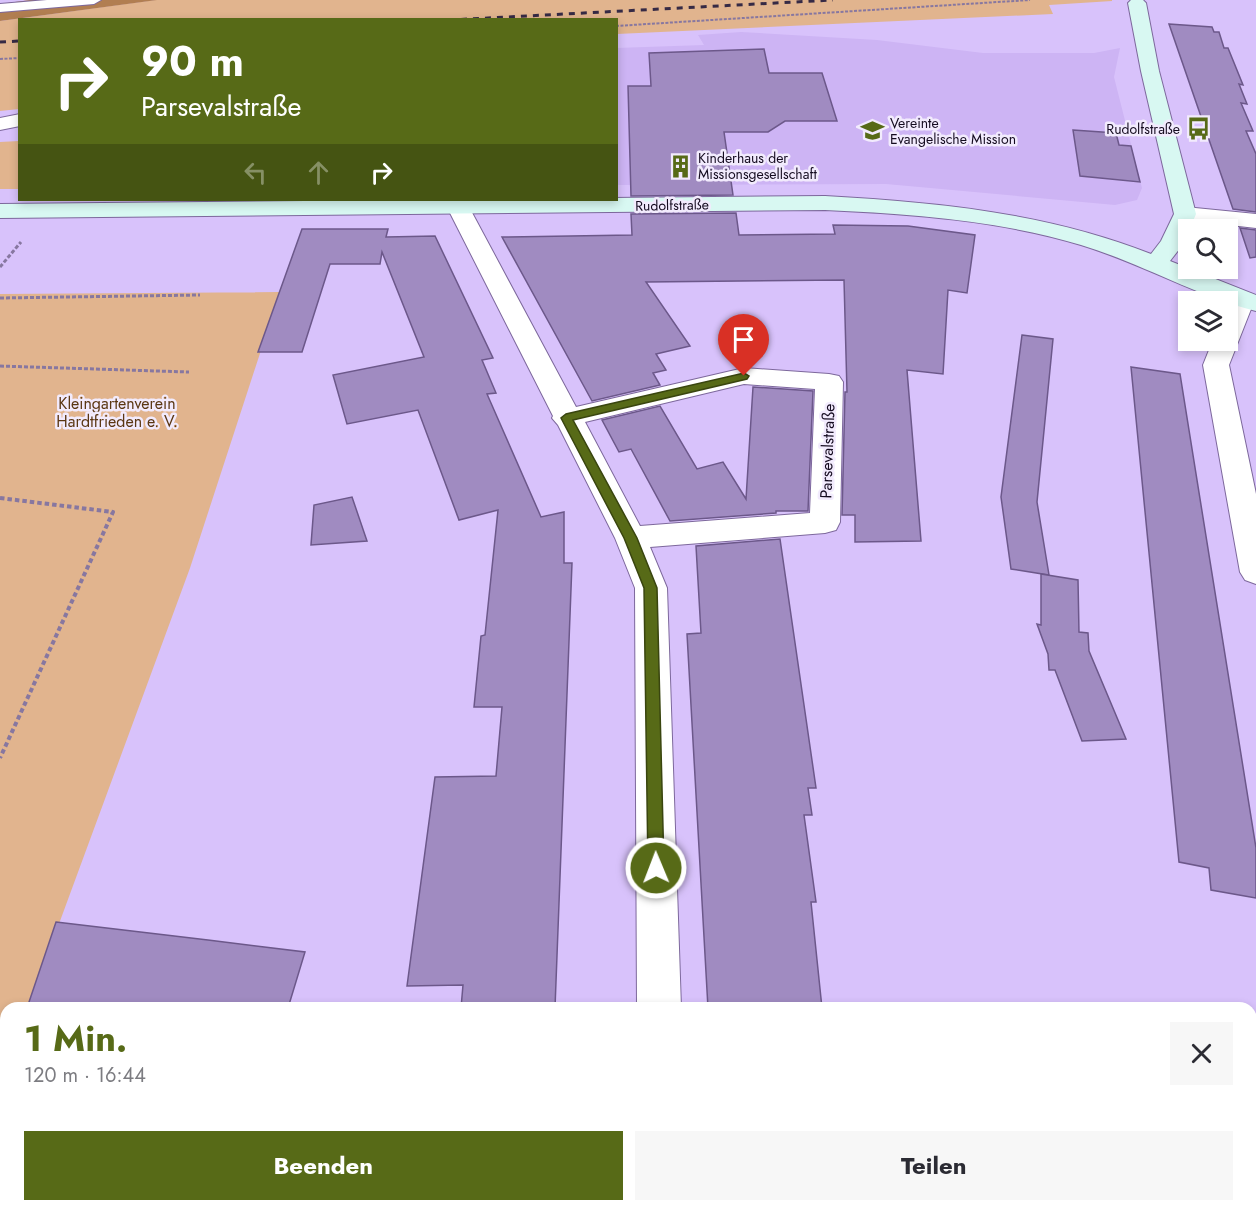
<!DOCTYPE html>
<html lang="de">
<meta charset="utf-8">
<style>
:root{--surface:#fff;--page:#f7f7f7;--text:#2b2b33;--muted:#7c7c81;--accent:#576a17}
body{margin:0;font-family:Jost,sans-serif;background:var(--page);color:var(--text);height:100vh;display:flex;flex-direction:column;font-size:22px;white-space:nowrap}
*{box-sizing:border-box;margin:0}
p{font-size:20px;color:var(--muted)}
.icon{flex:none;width:33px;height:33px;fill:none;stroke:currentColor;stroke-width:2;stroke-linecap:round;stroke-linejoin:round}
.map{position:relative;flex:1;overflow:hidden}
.sheet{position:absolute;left:0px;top:1002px;width:1257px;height:210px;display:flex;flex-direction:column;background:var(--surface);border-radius:18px 18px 0 0;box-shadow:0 3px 9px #0003}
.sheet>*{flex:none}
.guide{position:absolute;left:18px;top:18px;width:600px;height:183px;border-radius:0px;box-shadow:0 3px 9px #0003;background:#576a17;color:#fff;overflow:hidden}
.tools{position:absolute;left:1178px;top:219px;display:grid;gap:12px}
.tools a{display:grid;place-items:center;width:60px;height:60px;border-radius:0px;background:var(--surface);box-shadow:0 3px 9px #0003;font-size:30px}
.pin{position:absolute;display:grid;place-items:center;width:51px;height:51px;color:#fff;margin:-62px -26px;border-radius:50% 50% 50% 0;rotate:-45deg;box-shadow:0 0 6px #0007}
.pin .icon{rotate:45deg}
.me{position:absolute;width:66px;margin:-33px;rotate:359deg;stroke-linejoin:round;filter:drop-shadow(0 0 4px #0008)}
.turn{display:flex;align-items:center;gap:21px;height:126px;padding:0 24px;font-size:27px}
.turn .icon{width:78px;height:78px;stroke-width:2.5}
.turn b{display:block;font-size:42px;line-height:51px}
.lanes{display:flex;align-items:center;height:57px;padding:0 24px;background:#0003;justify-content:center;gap:30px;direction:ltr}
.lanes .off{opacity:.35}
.round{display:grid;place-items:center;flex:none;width:63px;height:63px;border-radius:0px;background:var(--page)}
.overview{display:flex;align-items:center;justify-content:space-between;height:102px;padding:0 24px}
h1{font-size:36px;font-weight:700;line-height:45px;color:var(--accent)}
.action{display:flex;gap:12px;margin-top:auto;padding:12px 24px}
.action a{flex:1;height:69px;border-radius:0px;background:var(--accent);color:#fff;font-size:24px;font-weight:700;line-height:69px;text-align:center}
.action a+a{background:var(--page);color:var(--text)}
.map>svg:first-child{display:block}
</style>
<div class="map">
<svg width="1256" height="1212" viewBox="0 0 1256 1212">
<rect width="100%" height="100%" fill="#d8c2fb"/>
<polygon fill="#cdb4f4" points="741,32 877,40 983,53 1094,53 1120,48 1114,77 1142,188 1137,200 1115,205 886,184 617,185 616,48 704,45 698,35"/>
<g fill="#e1b48e">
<polygon points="155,0 1112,0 1112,1 1049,5 1053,14 617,34 616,20 20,20 19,109 0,111 0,21"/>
<polygon points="19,141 19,189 0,189 0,142"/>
<polygon points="280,292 190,568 28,1008 6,1008 6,1063 0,1071 0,294"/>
</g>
<polygon fill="#b17e51" points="30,0 157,0 0,21 0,4"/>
<g fill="#a08bc1" stroke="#6c588a" stroke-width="1.5">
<polygon points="1169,24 1212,27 1214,32 1219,32 1224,48 1228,48 1243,85 1239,84 1247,104 1241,103 1253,131 1246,131 1256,154 1256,212 1233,209"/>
<polygon points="764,49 769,73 822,73 837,121 785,121 768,132 724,132 733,195 631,196 628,86 651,86 649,53"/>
<polygon points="1073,130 1116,133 1119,145 1131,146 1140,182 1080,176"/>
<polygon points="736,213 739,235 835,234 833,225 908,226 975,235 967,293 948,290 943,374 907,370 921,541 855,542 855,515 842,515 845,392 847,392 844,280 646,282 690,346 656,354 666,370 653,373 660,385 592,401 502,237 632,235 631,214"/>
<polygon points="1240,228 1256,230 1256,257 1250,258"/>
<polygon points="302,229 388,229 386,237 435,236 493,358 482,360 496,393 487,394 541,517 564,512 564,563 572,563 555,1008 461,1008 463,985 407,986 435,777 496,776 502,707 474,707 481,636 485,635 498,510 459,520 418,410 347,424 333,375 424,357 382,252 380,264 330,264 302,352 258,352"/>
<polygon points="1022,335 1053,339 1037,502 1049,575 1011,569 1001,497"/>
<polygon points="1131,367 1180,374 1256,848 1256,898 1211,890 1209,868 1179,862"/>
<polygon points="753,387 813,391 808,511 776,511 776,513 670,521 631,449 619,452 602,420 660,406 697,469 723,462 746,499"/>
<polygon points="352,497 367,541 311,545 314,505"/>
<polygon points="780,539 816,788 808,788 812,815 804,815 816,902 811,902 822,1008 708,1008 687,634 701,633 696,546"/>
<polygon points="1041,574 1078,580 1079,632 1088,633 1089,651 1126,739 1082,741 1055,670 1049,670 1048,654 1037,624 1041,625"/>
<polygon points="56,922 208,940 305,952 288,1008 27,1008"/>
</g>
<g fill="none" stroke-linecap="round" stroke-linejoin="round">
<defs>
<polygon id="lane" points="47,0 101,0 94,4 0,12 0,4"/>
<g id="street">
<polygon points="20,114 20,126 0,130 0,118"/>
<path d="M458,200L466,202L469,207L576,407L744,368L829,374L839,376L843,382L840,522L836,530L825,533L650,547L667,588L681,1008H637L635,588L615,538L558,425L552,418L553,416L447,207L450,202ZM744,384L815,389L810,513L640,526L585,422Z"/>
<polygon points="1185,207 1256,214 1256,228 1177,219 1174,214 1177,209"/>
<polygon points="1243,292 1252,294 1255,299 1229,365 1256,494 1256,584 1245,580 1240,572 1203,365 1213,340 1227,340 1227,307 1234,294"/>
<polygon points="6,1159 6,1206 12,1206 0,1211 0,1161"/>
<polygon points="492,1206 582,1206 584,1212 494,1212"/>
<rect x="639" y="1206" width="48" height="6"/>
</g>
<path id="secondary" d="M1131,0H1143L1146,3L1159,71L1196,214L1184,243L1170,261L1256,295V311C1196,296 1141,263 1081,245C998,220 911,214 825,210L0,218V204L825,196C936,202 1047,213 1151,254L1161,241L1174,214L1141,71L1128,3Z"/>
</defs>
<use href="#lane" stroke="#7d689c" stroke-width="2"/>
<use href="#street" stroke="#7d689c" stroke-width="2"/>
<use href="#secondary" stroke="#7d689c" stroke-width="2"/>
<g stroke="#8777a0" stroke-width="2" stroke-dasharray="3 1.5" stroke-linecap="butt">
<polyline points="616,26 1030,0"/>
<polyline points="0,59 20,58"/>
</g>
<g stroke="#8777a0" stroke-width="3" stroke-dasharray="4 2" stroke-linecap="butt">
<polyline points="0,267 21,242"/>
<polyline points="0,298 200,295"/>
<polyline points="0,366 189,372"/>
</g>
<polyline stroke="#8777a0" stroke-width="4" stroke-dasharray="4.5 3" stroke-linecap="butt" points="0,498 113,512 0,758"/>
<polyline stroke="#8777a0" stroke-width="5" stroke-dasharray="6 4" stroke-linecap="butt" points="0,1121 6,1128"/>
<use href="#lane" fill="#fff" fill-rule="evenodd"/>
<use href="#street" fill="#fff" fill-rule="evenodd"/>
<use href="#secondary" fill="#d8f8f2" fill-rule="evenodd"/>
<g stroke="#362a45" stroke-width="3" stroke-dasharray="6 6" stroke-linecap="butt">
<polyline points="449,20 833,0"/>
<polyline points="0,42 20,41"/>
</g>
</g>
<polygon fill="#576a17" stroke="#39450f" stroke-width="1.5" points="744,373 749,376 747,379 573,420 637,538 657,588 664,868 662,873 656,875 650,873 648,868 644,588 624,538 561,418 566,414"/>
<defs>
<symbol id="bus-bare" viewBox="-9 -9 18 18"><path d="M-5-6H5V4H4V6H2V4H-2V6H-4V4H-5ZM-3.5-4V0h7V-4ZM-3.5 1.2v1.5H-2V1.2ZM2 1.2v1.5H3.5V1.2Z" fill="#576a17" stroke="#f2ebfd" stroke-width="2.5" paint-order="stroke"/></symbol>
<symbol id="university-bare" viewBox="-9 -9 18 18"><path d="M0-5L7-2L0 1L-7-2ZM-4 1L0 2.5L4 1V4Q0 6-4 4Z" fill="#576a17" stroke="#f2ebfd" stroke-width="2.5" paint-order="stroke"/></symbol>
<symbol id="building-bare" viewBox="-9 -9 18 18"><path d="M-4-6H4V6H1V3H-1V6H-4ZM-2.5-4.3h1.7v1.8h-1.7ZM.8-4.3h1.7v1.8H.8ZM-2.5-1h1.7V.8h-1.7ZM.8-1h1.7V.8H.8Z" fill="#576a17" stroke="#f2ebfd" stroke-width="2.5" paint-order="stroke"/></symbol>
</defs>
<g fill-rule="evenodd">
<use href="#bus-bare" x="1182" y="112" width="33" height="33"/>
<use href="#university-bare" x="856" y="114" width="33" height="33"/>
<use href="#building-bare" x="664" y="150" width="33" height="33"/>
</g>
<g text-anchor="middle" stroke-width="5" stroke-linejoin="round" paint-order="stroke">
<g font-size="14" fill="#140b1f" stroke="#f2ebfd" text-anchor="start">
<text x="890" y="128">Vereinte<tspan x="890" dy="16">Evangelische Mission</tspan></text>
<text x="1180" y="134" text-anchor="end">Rudolfstraße</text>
<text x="698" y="163">Kinderhaus der<tspan x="698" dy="16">Missionsgesellschaft</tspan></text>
</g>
<g font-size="14" fill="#140b1f" stroke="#f2ebfd">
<text transform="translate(672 205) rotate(-1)" y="5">Rudolfstraße</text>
</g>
<g font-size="16" fill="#5a3612" stroke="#f2ebfd">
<text x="117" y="409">Kleingartenverein<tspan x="117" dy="18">Hardtfrieden e. V.</tspan></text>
</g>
<g font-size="16" fill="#140b1f" stroke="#f2ebfd">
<text transform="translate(827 451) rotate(-88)" y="6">Parsevalstraße</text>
</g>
</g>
</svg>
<div class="tools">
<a><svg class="icon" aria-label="search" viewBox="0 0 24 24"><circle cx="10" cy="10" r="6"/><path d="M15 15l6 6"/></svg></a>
<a><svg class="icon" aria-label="layers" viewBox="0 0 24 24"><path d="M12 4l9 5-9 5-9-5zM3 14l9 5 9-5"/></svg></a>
</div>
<div class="pin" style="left:744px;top:376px;background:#d93025"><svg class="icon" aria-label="arrive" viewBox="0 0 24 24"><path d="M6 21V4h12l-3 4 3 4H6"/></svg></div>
<svg class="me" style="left:656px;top:868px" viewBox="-20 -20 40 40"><circle r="17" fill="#576a17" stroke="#fff" stroke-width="3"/><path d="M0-11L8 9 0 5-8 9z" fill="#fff"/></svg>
<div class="guide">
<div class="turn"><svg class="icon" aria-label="right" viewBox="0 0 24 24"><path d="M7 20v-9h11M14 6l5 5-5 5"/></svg><div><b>90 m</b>Parsevalstraße</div></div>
<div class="lanes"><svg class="icon off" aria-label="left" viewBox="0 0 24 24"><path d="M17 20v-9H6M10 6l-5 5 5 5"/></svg><svg class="icon off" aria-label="ahead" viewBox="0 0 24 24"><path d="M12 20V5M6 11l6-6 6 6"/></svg><svg class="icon" aria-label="right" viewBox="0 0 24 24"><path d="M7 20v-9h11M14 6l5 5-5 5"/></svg></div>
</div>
<section class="sheet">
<div class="overview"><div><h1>1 Min.</h1><p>120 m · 16:44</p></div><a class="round"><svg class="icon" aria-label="close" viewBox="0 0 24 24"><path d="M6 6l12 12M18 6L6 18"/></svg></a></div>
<div class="action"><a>Beenden</a><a>Teilen</a></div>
</section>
</div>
